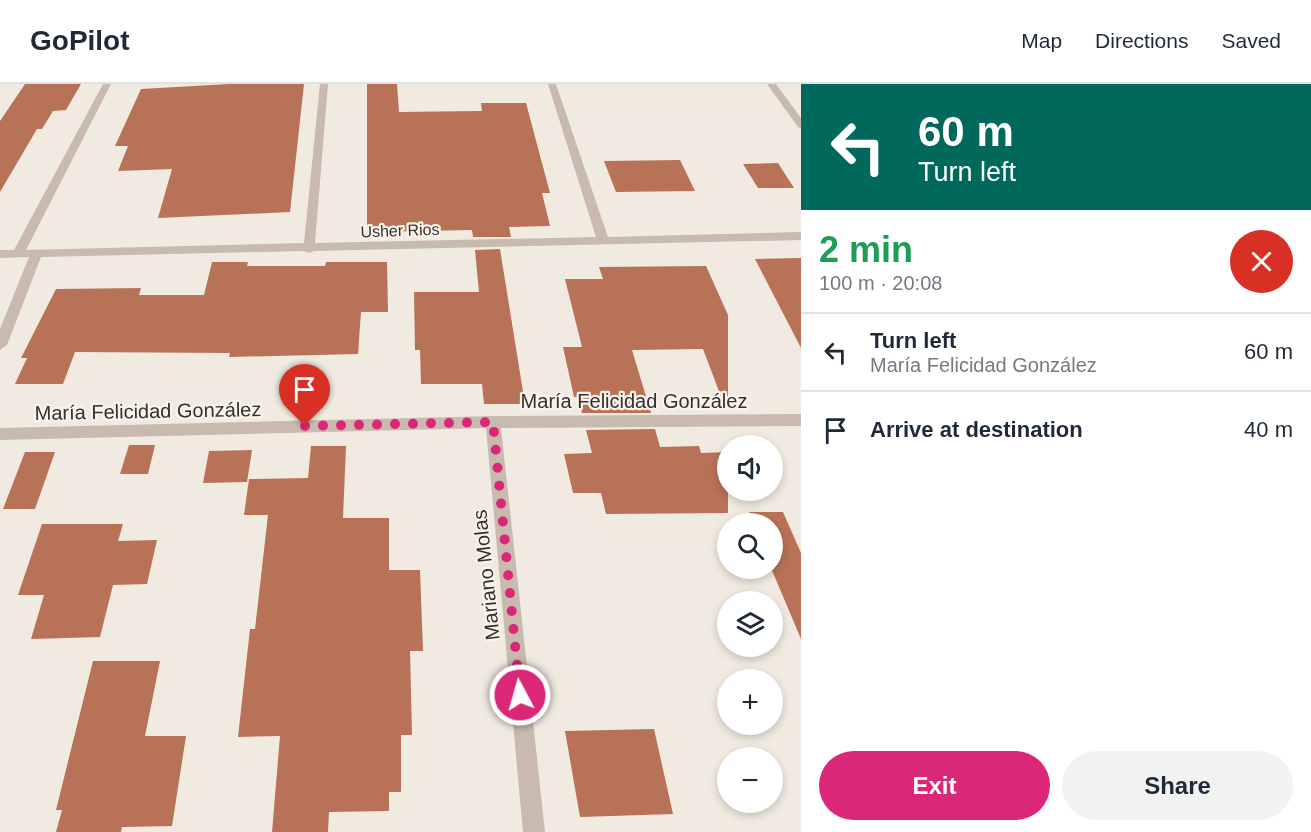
<!DOCTYPE html>
<meta charset="utf-8">
<style>
:root{--surface:#fff;--page:#f2f2f3;--text:#1f2937;--muted:#747a83;--line:#e0e1e3;--accent:#db2777}
body{margin:0;font-family:Arial,sans-serif;background:var(--page);color:var(--text);height:100vh;display:flex;flex-direction:column;font-size:22px;white-space:nowrap}
*{box-sizing:border-box;margin:0}
p{font-size:20px;color:var(--muted)}
.icon{flex:none;width:33px;height:33px;fill:none;stroke:currentColor;stroke-width:2;stroke-linecap:round;stroke-linejoin:round}
.map{position:relative;flex:1;overflow:hidden}
.drawer{display:flex;flex-direction:column;background:var(--surface);width:510px}
.drawer>*{flex:none}
.guide{background:#00695c;color:#fff;overflow:hidden}
.buttons{position:absolute;left:717px;top:351px;display:grid;gap:12px}
.buttons a{display:grid;place-items:center;width:66px;height:66px;border-radius:50%;background:var(--surface);box-shadow:0 3px 9px #0003;font-size:30px}
.pin{position:absolute;display:grid;place-items:center;width:51px;height:51px;color:#fff;margin:-62px -26px;border-radius:50% 50% 50% 0;rotate:-45deg;box-shadow:0 0 6px #0007}
.pin .icon{rotate:45deg}
.me{position:absolute;width:66px;margin:-33px;rotate:354deg;stroke-linejoin:round;filter:drop-shadow(0 0 4px #0008)}
.turn{display:flex;align-items:center;gap:21px;height:126px;padding:0 18px;font-size:27px}
.turn .icon{width:78px;height:78px;stroke-width:2.5}
.turn b{display:block;font-size:42px;line-height:51px}
.round{display:grid;place-items:center;flex:none;width:63px;height:63px;border-radius:32px;background:var(--page)}
.summary{display:flex;align-items:center;justify-content:space-between;height:102px;padding:0 18px}
h1{font-size:36px;font-weight:600;line-height:45px;color:#1e9e55}
.action{display:flex;gap:12px;margin-top:auto;padding:12px 18px}
.action a{flex:1;height:69px;border-radius:36px;background:var(--accent);color:#fff;font-size:24px;font-weight:600;line-height:69px;text-align:center}
.action a+a{background:var(--page);color:var(--text)}
ul{padding:0;list-style:none}
li{display:flex;align-items:center;gap:18px;height:78px;padding:0 18px;border-top:2px solid var(--line)}
li div{flex:1}
li b{display:block;font-size:22px}
li em{font-style:normal}
header{display:flex;align-items:center;gap:36px;box-sizing:border-box;height:84px;padding:0 30px;background:var(--surface);border-bottom:2px solid var(--line)}
header strong{font-size:28px}
nav{display:flex;gap:33px;margin-inline-start:auto;font-size:21px}
main{display:flex;flex:1;min-height:0}
.map>svg:first-child{display:block}
</style>
<header>
<strong>GoPilot</strong>
<nav><a>Map</a><a>Directions</a><a>Saved</a></nav>
</header>
<main>
<div class="map">
<svg width="801" height="748" viewBox="0 0 801 748">
<rect width="100%" height="100%" fill="#f1eae1"/>
<g fill="#b87257">
<polygon points="25,0 81,0 66,26 53,27 42,45 37,45 0,108 0,37"/>
<polygon points="229,0 304,0 290,128 158,134 172,85 118,87 128,62 115,62 141,5"/>
<polygon points="367,0 397,0 399,28 482,27 481,19 526,19 550,109 542,109 550,142 509,143 511,153 473,153 472,146 367,148"/>
<polygon points="680,76 695,107 616,108 604,77"/>
<polygon points="778,79 794,104 758,104 743,80"/>
<polygon points="500,165 525,320 484,320 482,300 421,300 420,266 415,266 414,208 479,208 475,166"/>
<polygon points="801,174 801,264 755,175"/>
<polygon points="212,178 248,178 247,182 325,182 326,178 387,178 388,228 361,228 358,270 229,273 230,269 75,268 63,300 15,300 27,274 21,274 56,205 141,204 139,211 204,211"/>
<polygon points="706,182 728,231 728,323 725,323 703,265 632,266 651,329 582,329 578,313 574,313 563,263 582,263 565,195 603,195 599,183"/>
<polygon points="655,345 660,363 699,362 701,369 728,368 728,429 606,430 601,409 573,409 564,370 592,369 586,346"/>
<polygon points="129,361 155,361 148,390 120,390"/>
<polygon points="311,362 346,362 343,434 389,434 389,486 420,486 423,567 410,567 412,651 401,651 401,708 389,708 389,727 329,728 328,748 272,748 280,652 238,653 250,545 255,545 268,431 244,431 249,395 308,394"/>
<polygon points="252,366 247,398 203,399 209,367"/>
<polygon points="25,368 55,368 35,425 3,425"/>
<polygon points="749,428 783,428 801,469 801,555 771,484 772,440 754,440"/>
<polygon points="42,440 123,440 118,457 157,456 147,500 113,501 100,553 31,555 44,511 18,511"/>
<polygon points="93,577 160,577 145,652 186,652 172,742 122,743 121,748 56,748 62,726 56,726"/>
<polygon points="654,645 673,730 580,733 565,647"/>
</g>
<g fill="none" stroke-linecap="round" stroke-linejoin="round">
<g fill="#c8baae" fill-rule="evenodd">
<polygon points="103,0 111,0 26,166 304,159 320,0 328,0 315,159 596,153 548,0 556,0 608,153 801,148 801,156 314,167 309,169 304,167 41,173 7,261 0,266 0,245 29,173 0,174 0,166 14,166"/>
<polygon points="767,0 776,0 801,34 801,44 798,43"/>
<polygon points="801,330 801,342 501,344 545,748 523,748 486,344 0,356 0,344 493,332"/>
</g>
</g>
<g fill="none" stroke-linecap="round" stroke-linejoin="round">
<polyline stroke="#db2777" stroke-width="10" stroke-dasharray="0 18" points="305,342 493,338 520,611"/>
</g>
<g text-anchor="middle" stroke-width="4.5" stroke-linejoin="round" paint-order="stroke">
<g font-size="16" fill="#372f2b" stroke="#f8f3ed">
<text transform="translate(400 146) rotate(-2)" y="6">Usher Rios</text>
</g>
<g font-size="20" fill="#372f2b" stroke="#f8f3ed">
<text x="634" y="324">María Felicidad González</text>
<text transform="translate(148 327) rotate(-1)" y="7">María Felicidad González</text>
<text transform="translate(486 491) rotate(-96)" y="7">Mariano Molas</text>
</g>
</g>
</svg>
<div class="buttons">
<a><svg class="icon" aria-label="sound" viewBox="0 0 24 24"><path d="M4 9h4l5-4v14l-5-4H4zM17 9q2 3 0 6"/></svg></a>
<a><svg class="icon" aria-label="search" viewBox="0 0 24 24"><circle cx="10" cy="10" r="6"/><path d="M15 15l6 6"/></svg></a>
<a><svg class="icon" aria-label="layers" viewBox="0 0 24 24"><path d="M12 4l9 5-9 5-9-5zM3 14l9 5 9-5"/></svg></a>
<a>+</a>
<a>−</a>
</div>
<div class="pin" style="left:305px;top:342px;background:#d93025"><svg class="icon" aria-label="arrive" viewBox="0 0 24 24"><path d="M6 21V4h12l-3 4 3 4H6"/></svg></div>
<svg class="me" style="left:520px;top:611px" viewBox="-20 -20 40 40"><circle r="17" fill="#db2777" stroke="#fff" stroke-width="3"/><path d="M0-11L8 9 0 5-8 9z" fill="#fff"/></svg>
</div>
<section class="drawer">
<div class="guide">
<div class="turn"><svg class="icon" aria-label="left" viewBox="0 0 24 24"><path d="M17 20v-9H6M10 6l-5 5 5 5"/></svg><div><b>60 m</b>Turn left</div></div>
</div>
<div class="summary"><div><h1>2 min</h1><p>100 m · 20:08</p></div><a class="round" style="background:#d93025;color:#fff"><svg class="icon" aria-label="close" viewBox="0 0 24 24"><path d="M6 6l12 12M18 6L6 18"/></svg></a></div>
<ul>
<li><svg class="icon" aria-label="left" viewBox="0 0 24 24"><path d="M17 20v-9H6M10 6l-5 5 5 5"/></svg><div><b>Turn left</b><p>María Felicidad González</p></div><em>60 m</em></li>
<li><svg class="icon" aria-label="arrive" viewBox="0 0 24 24"><path d="M6 21V4h12l-3 4 3 4H6"/></svg><div><b>Arrive at destination</b></div><em>40 m</em></li>
</ul>
<div class="action"><a>Exit</a><a>Share</a></div>
</section>
</main>
